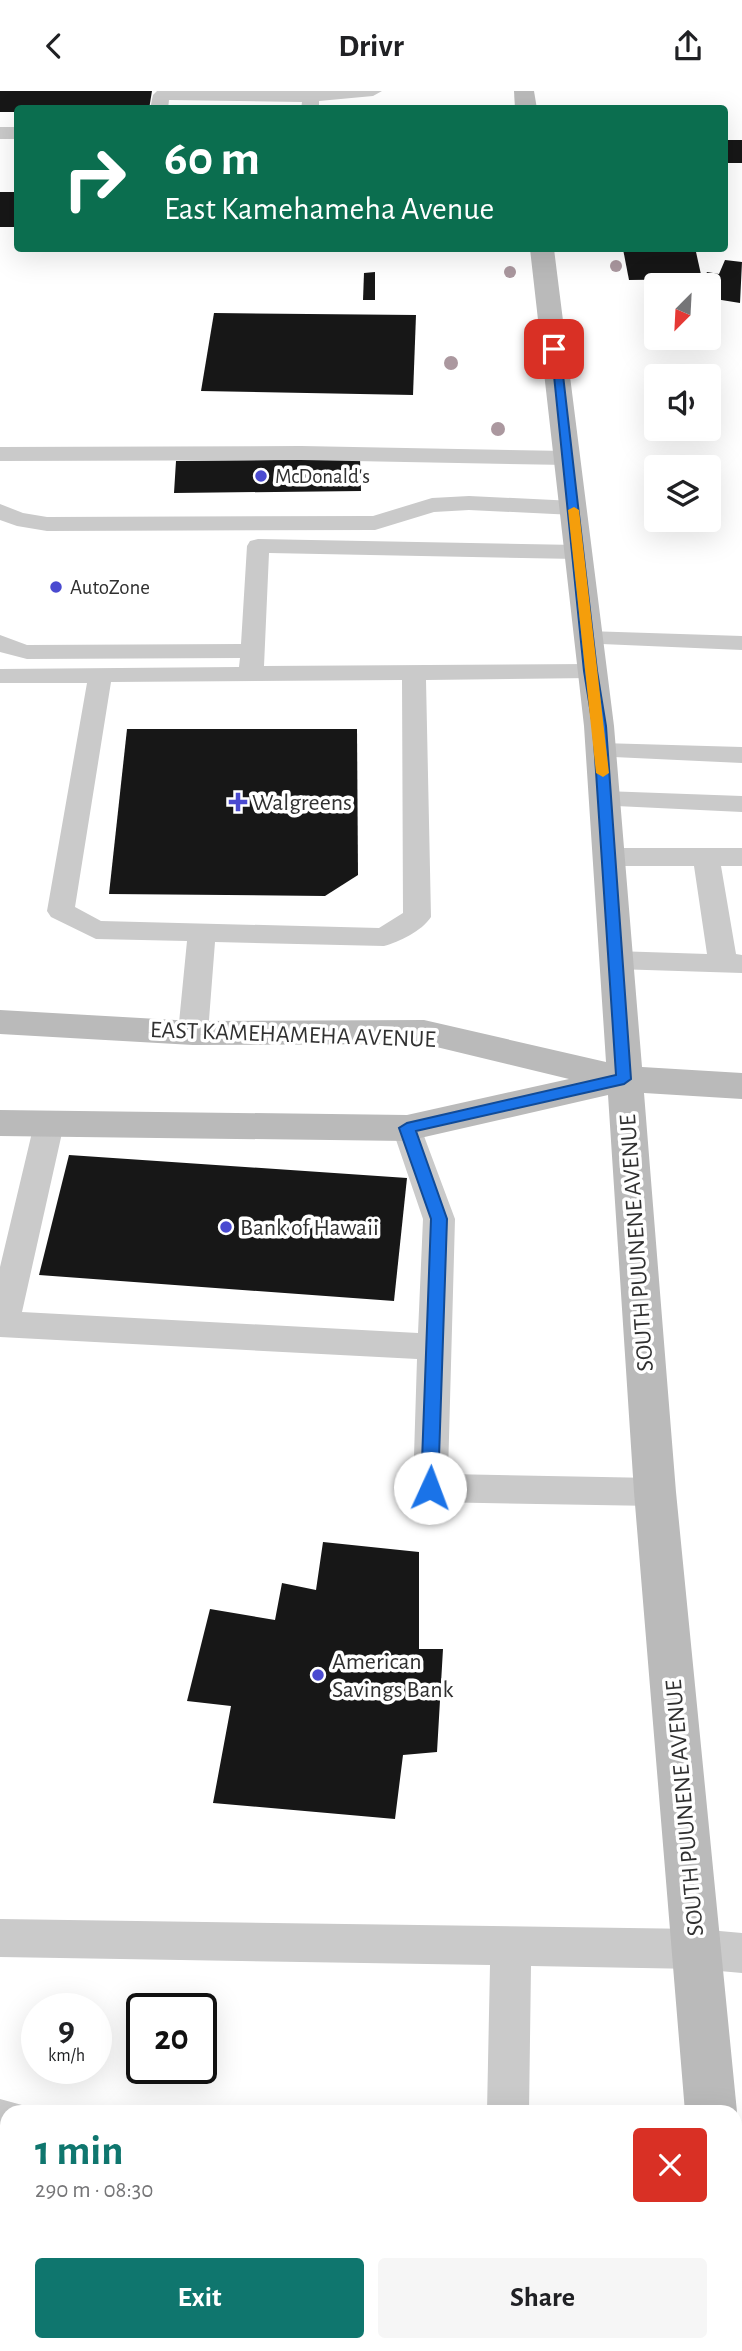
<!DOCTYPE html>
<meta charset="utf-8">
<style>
:root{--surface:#fff;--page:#f6f6f6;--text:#202124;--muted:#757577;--accent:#0f766e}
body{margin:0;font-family:"Alegreya Sans",sans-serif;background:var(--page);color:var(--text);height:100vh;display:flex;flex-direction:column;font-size:26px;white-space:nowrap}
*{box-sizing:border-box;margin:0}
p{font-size:23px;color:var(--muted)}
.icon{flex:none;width:38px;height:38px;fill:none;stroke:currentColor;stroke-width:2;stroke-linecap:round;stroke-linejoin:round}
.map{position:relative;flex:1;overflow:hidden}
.sheet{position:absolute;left:0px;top:2014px;width:742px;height:247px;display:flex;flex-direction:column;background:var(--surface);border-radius:21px 21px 0 0;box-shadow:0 7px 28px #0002}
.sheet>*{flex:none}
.banner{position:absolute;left:14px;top:14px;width:714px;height:147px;border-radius:7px;box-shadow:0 7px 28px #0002;background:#0b6e4f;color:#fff;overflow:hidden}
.needle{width:46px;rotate:204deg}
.fabs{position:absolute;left:644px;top:182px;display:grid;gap:14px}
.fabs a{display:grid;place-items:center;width:77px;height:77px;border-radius:7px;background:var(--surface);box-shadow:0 7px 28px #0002;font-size:35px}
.speed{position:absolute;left:21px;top:1902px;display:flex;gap:14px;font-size:35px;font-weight:700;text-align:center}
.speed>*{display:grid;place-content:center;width:91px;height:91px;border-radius:50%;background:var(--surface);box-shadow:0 7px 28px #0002;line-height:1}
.speed small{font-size:18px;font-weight:400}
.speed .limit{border:4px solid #111;border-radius:10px;background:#fff;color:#111}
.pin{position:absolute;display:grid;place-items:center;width:60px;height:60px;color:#fff;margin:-30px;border-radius:14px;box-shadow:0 4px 10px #0006}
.me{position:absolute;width:77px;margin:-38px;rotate:2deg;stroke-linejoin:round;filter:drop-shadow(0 0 5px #0008)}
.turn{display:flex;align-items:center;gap:24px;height:147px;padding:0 35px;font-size:32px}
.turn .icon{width:91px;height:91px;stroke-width:2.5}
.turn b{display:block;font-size:49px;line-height:60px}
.round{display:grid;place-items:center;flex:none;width:74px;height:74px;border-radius:7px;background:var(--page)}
.headline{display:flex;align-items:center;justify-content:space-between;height:119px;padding:0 35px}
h1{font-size:42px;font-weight:700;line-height:52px;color:var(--accent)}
.button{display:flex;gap:14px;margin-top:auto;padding:14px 35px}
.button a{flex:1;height:80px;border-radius:7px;background:var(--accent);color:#fff;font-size:28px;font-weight:700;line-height:80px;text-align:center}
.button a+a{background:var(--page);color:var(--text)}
header{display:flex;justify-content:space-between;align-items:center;height:91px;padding:0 35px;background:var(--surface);font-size:32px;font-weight:700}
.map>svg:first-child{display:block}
</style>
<header><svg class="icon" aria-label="back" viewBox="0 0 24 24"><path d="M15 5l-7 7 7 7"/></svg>Drivr<svg class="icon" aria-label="share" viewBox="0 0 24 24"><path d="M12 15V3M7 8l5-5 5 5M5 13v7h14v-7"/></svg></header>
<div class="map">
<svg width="742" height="2260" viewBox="0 0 742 2260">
<rect width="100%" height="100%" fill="#fff"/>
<g fill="#171717">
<polygon points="0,0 152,0 149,18 18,18 18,21 0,21"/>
<rect x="724" y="49" width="18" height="23"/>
<rect x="0" y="101" width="18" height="35"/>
<polygon points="623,158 692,158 696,161 702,188 629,189"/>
<polygon points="725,169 742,171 740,212 709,207 709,194 701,194 707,181 719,183"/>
<polygon points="375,181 375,209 363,209 364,182"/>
<polygon points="214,222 416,224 413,304 201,300"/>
<polygon points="360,368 361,400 174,402 176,370"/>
<polygon points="127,638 357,638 358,784 325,805 109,803"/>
<polygon points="69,1064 407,1087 394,1210 39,1184"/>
<polygon points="323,1451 419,1461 419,1558 443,1558 437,1661 403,1664 395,1728 213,1712 231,1615 187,1610 210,1518 275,1529 282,1492 316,1499"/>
<polygon points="0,2057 7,2058 7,2254 458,2254 458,2260 0,2260"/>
</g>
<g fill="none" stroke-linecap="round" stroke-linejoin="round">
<g fill="#cacaca" fill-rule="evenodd">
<polygon points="157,0 382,0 373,5 319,10 319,18 301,18 302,11 169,9 168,18 150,18 153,4"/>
<polygon points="301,355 568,360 576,362 579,367 576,372 568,374 301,369 0,370 0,356"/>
<polygon points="469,405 574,410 582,412 585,417 582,422 574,424 469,419 434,421 375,439 47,440 17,435 0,429 0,413 23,422 47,426 373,425 432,407"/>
<path d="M258,448L578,454L586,456L589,461L586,466L578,468L269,462L264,575L591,573L600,575L603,580L600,585L591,587L426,589L431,826C422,840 399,851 384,855L215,851L208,942L203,949L193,952L183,949L178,942L187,850L96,848L51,826L47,820L87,592H0V578L239,576L240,567L27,568L0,561V544L27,554L241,553L247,455L250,450ZM402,589L403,822L379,837L101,830L75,816L111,591Z"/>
<polygon points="587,540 742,545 742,559 578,552 575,547 578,542"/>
<polygon points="601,652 742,656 742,672 592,665 588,660 592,655"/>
<polygon points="604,700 742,705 742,721 595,714 591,708 595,702"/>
<polygon points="608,757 742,757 742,775 721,775 736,863 742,864 742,882 615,878 605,876 601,869 605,862 615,860 707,863 694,775 608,775 599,772 595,766 599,760"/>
<polygon points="49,1022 60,1025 64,1033 22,1221 418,1242 423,1128 392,1037 396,1029 407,1026 418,1029 455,1128 448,1383 655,1387 667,1391 672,1401 667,1411 655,1415 430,1411 418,1407 413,1397 417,1268 0,1246 0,1176 34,1033 38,1025"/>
<polygon points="0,1828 697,1838 742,1842 742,1882 697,1878 531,1875 529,2021 487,2021 490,1874 0,1866"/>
<polygon points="0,2008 22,2014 25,2021 7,2021 7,2050 0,2050"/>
</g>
<rect fill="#cacaca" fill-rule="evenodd" x="0" y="36" width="18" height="12"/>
<g fill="#bababa" fill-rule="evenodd">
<polygon points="514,0 534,0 537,18 515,18"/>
<polygon points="530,158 554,158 614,635 642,976 742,982 742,1008 644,1002 676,1401 737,2021 735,2026 735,2021 685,2021 634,1401 608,1004 407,1050 0,1045 0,1019 407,1024 569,988 424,953 193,954 0,943 0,919 193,930 424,929 606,971 584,635"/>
<polygon points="735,2227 742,2230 742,2260 705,2260 704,2254 735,2254"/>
</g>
</g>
<g fill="#ab989f">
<circle cx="616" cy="175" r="6"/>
<circle cx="510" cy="181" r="6"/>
<circle cx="451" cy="272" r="7"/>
<circle cx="498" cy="338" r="7"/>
</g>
<polygon fill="#1a73e8" stroke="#114b97" stroke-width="2" points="551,255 560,258 597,580 606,635 631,988 624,993 416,1040 447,1128 438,1397 436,1402 430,1404 423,1402 421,1397 431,1128 399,1037 407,1032 616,984 593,635 584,580"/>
<polygon fill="#f59e0b" points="574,416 579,419 609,682 603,686 596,682 568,419"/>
<g fill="#4a4ad0" stroke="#fff" stroke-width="2.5">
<circle cx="261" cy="385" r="7"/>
<circle cx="56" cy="496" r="7"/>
<path d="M234.5 700.5h7v7h7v7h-7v7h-7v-7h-7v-7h7z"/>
<circle cx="226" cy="1136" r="7"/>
<circle cx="318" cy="1584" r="7"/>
</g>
<g text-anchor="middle" stroke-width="7" stroke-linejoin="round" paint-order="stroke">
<g font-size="21" fill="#303030" stroke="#fff" text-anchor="start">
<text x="275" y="392">McDonald's</text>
<text x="70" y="503">AutoZone</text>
</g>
<g font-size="24" fill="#303030" stroke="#fff" text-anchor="start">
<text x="252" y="719">Walgreens</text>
<text x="240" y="1144">Bank of Hawaii</text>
<text x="332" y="1578">American<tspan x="332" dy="28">Savings Bank</tspan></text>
</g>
<g font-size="24" fill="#303030" stroke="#fff">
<text transform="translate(293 943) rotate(2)" y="8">EAST KAMEHAMEHA AVENUE</text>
<text transform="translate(636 1152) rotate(-94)" y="8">SOUTH PUUNENE AVENUE</text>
<text transform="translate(684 1717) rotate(-95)" y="8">SOUTH PUUNENE AVENUE</text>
</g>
</g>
</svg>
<div class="fabs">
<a><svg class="needle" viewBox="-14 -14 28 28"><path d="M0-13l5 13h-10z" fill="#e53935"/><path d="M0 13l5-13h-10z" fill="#757577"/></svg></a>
<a><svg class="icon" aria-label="sound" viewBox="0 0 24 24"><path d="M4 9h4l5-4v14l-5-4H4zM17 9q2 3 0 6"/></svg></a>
<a><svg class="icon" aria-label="layers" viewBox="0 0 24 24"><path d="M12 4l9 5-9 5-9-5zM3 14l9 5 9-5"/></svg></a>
</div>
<div class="speed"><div>9<small>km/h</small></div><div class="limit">20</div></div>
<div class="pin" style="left:554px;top:258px;background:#d93025"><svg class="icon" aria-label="arrive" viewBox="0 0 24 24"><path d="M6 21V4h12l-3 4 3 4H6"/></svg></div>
<svg class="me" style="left:430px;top:1397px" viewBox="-20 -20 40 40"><circle r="19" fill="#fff"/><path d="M0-13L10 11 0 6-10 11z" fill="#1a73e8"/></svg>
<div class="banner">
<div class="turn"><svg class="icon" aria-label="right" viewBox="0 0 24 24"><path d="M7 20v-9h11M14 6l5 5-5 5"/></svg><div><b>60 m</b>East Kamehameha Avenue</div></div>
</div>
<section class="sheet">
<div class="headline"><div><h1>1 min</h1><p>290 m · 08:30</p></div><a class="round" style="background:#d93025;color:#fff"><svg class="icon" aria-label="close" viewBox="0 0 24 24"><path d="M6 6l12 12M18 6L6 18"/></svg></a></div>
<div class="button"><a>Exit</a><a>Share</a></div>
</section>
</div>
